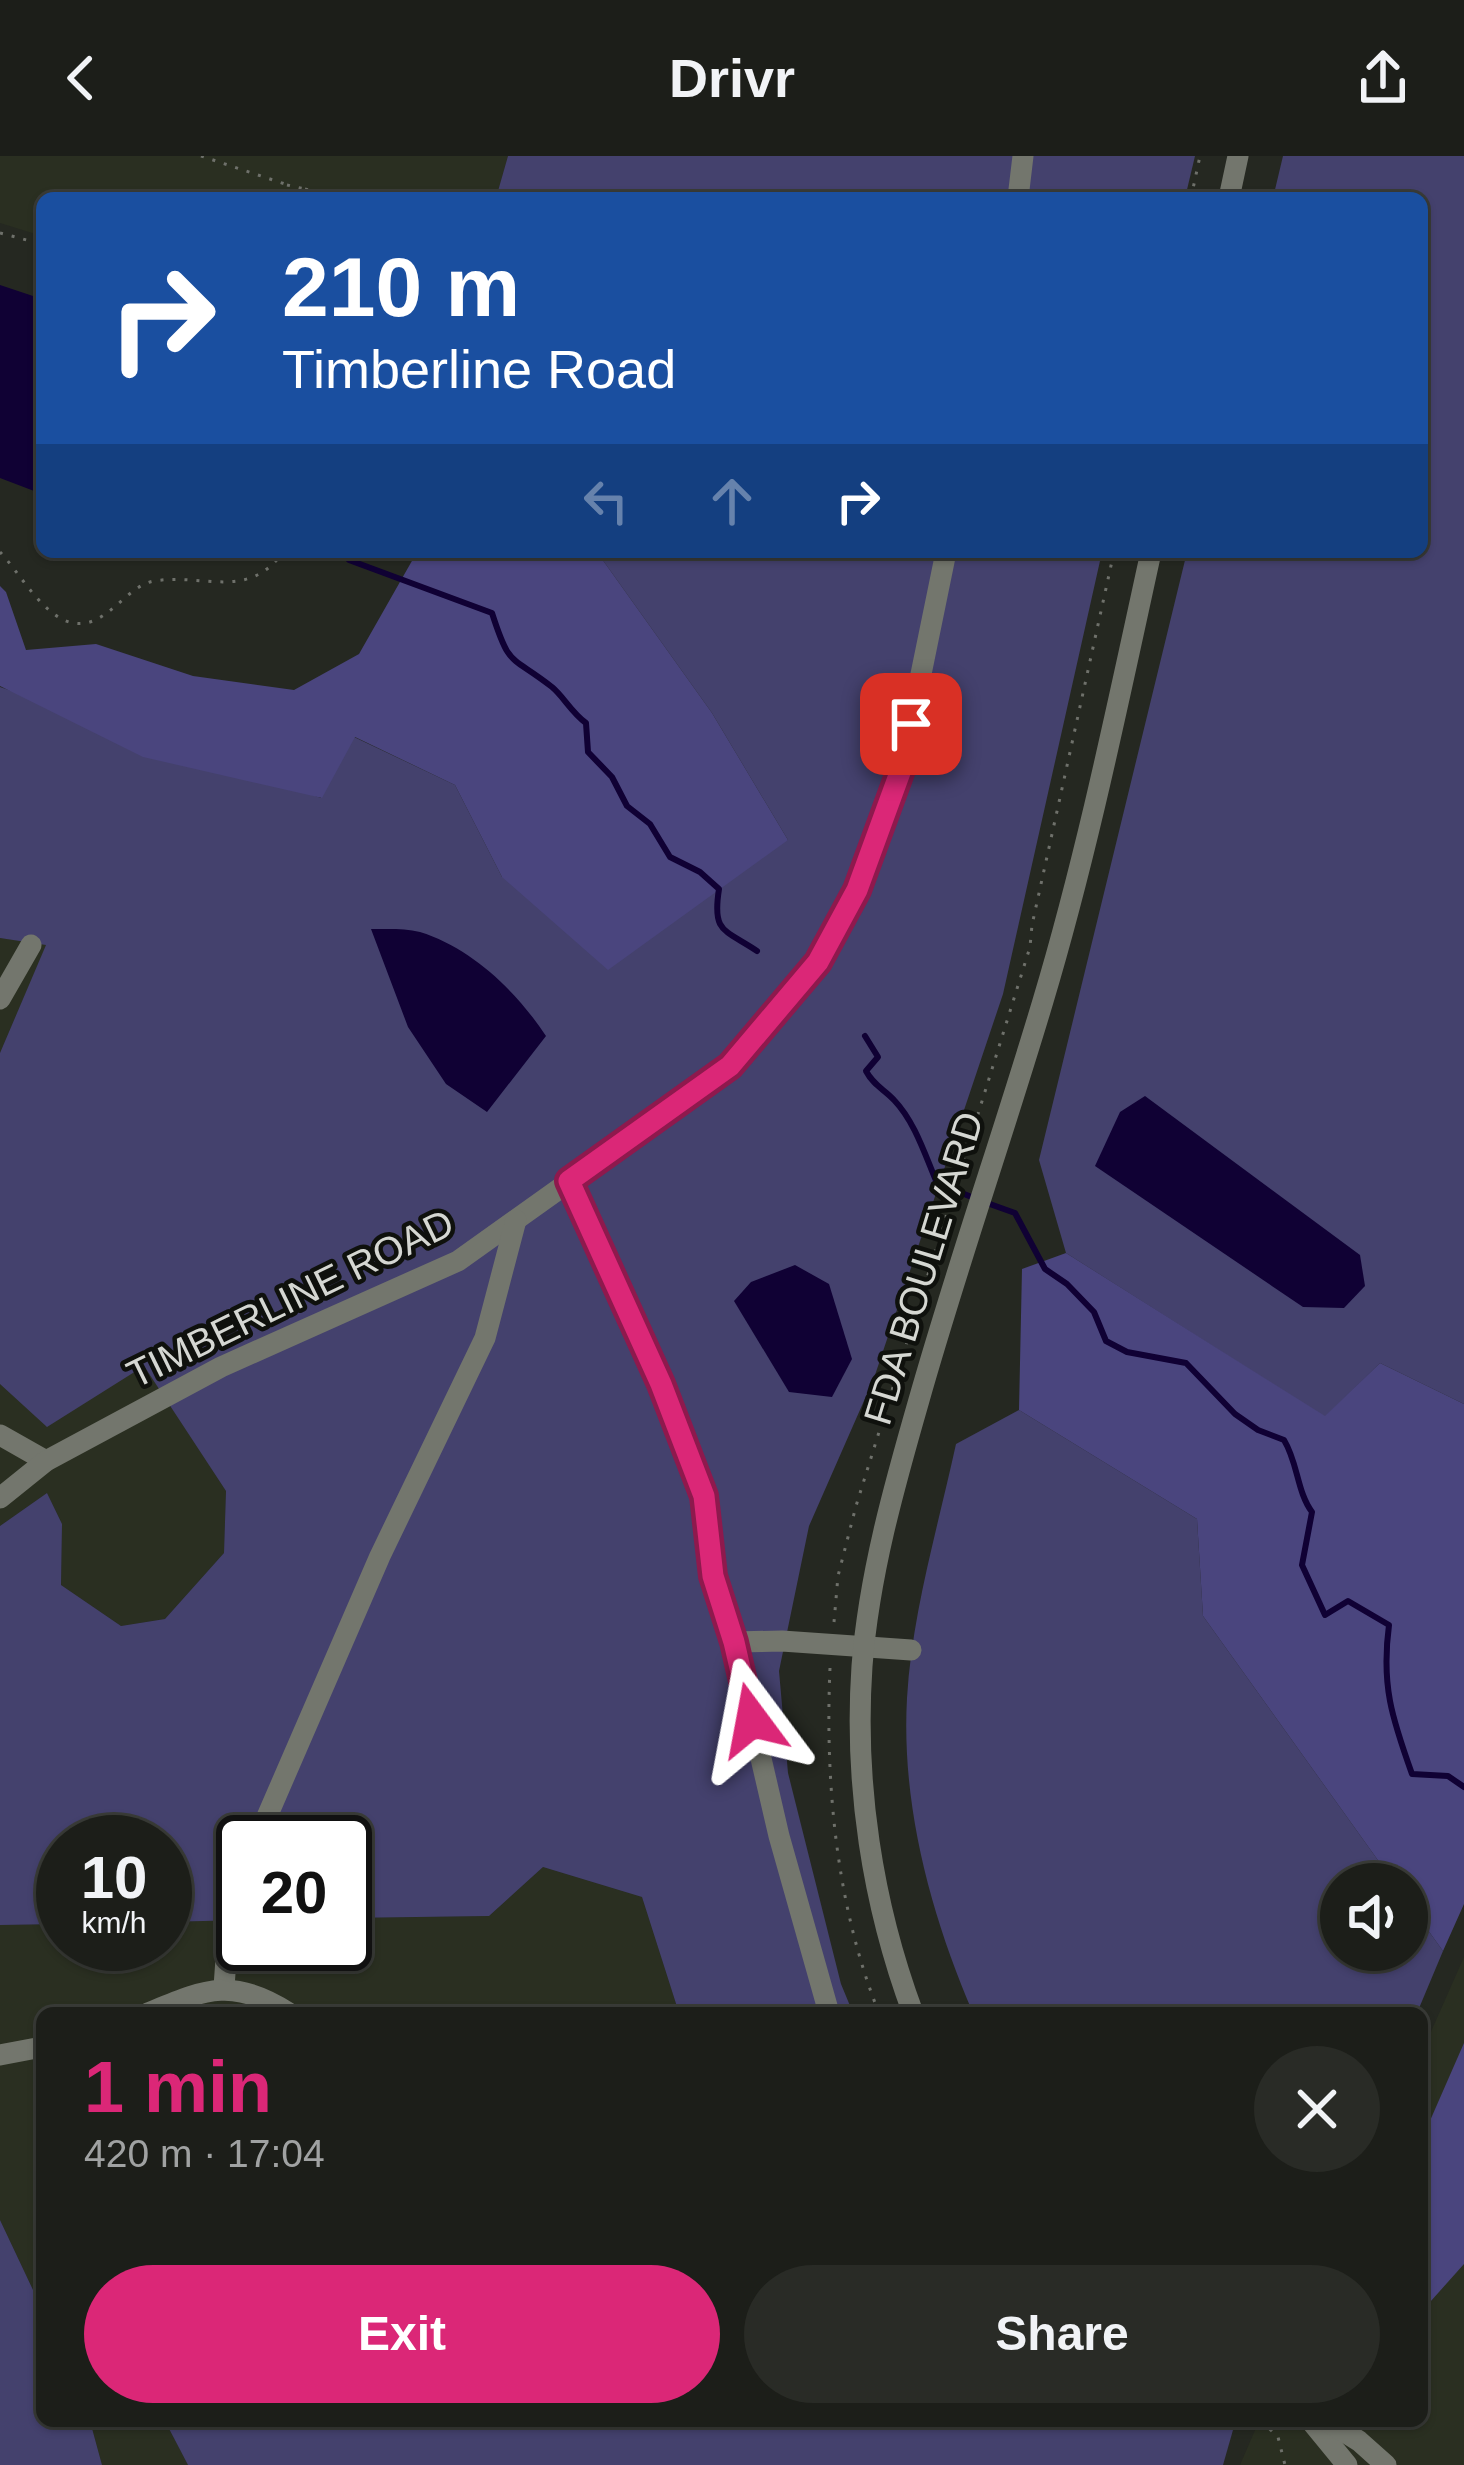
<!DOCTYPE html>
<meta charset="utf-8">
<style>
:root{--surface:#1c1e19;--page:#292b26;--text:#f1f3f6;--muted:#a0a2a2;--line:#3a3c38;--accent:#db2777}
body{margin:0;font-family:Helvetica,sans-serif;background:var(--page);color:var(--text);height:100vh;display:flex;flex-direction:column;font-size:45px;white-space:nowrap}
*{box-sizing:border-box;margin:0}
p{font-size:39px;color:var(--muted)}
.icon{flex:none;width:66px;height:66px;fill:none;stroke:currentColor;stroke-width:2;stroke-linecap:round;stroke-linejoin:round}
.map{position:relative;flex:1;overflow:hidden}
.panel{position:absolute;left:36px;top:1851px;width:1392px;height:420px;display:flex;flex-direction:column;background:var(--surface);border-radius:18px;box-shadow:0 3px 9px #0004,0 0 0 3px var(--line)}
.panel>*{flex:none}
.top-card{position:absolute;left:36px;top:36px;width:1392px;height:366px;border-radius:18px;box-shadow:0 3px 9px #0004,0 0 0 3px var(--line);background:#1a4fa0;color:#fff;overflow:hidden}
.controls{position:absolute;left:1320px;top:1707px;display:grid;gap:24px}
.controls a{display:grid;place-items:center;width:108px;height:108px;border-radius:50%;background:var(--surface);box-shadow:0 3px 9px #0004,0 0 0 3px var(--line);font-size:60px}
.speed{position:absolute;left:36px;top:1659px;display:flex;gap:24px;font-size:60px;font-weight:700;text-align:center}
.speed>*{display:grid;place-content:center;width:156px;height:156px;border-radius:50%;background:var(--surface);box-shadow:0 3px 9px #0004,0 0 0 3px var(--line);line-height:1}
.speed small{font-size:30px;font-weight:400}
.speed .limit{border:6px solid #111;border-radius:18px;background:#fff;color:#111}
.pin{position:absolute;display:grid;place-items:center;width:102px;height:102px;color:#fff;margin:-51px;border-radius:24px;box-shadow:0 6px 18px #0006}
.me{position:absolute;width:132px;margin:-66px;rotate:347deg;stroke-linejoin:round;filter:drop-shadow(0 0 9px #0008)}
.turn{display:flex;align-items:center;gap:42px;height:252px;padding:0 48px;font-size:54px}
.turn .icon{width:156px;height:156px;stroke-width:2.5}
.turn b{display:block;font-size:84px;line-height:102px}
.lanes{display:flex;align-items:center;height:114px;padding:0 48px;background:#0003;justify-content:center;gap:60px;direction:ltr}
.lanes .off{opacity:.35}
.round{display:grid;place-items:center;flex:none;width:126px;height:126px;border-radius:63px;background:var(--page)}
.summary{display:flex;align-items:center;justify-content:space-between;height:204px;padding:0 48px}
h1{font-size:72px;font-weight:700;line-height:90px;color:var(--accent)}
.action{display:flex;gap:24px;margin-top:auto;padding:24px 48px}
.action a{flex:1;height:138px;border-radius:72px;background:var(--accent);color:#fff;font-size:48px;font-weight:700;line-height:138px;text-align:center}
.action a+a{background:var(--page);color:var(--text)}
header{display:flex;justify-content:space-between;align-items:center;height:156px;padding:0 48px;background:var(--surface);font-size:54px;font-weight:700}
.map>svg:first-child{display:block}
</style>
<header><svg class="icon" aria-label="back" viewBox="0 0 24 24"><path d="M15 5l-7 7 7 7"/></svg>Drivr<svg class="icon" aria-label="share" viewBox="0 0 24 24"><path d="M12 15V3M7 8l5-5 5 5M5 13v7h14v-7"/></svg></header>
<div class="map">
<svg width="1464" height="2309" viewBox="0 0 1464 2309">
<rect width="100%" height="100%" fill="#252821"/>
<g fill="#2a2f21">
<polygon points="0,0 508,0 496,42 42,42 42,80 0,67"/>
<polygon points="0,782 47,788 0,897"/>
<polygon points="144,1209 226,1335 224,1397 165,1463 121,1470 61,1429 62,1368 47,1337 0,1370 0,1228 47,1270"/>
<polygon points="543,1711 642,1741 679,1857 42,1857 42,2153 0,2064 0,1769 63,1768 63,1788 165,1788 165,1766 243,1764 243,1788 345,1788 345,1762 489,1760"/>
<polygon points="1464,1801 1464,2309 1240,2309 1259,2265 1422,2265 1422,1896"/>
<polygon points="90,2265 165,2265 188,2309 102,2309"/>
</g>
<g fill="#44416d">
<polygon points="508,0 1195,0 1185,42 496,42"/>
<polygon points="1283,0 1464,0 1464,1248 1380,1207 1325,1261 1066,1097 1039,1004 1187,396 1422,396 1422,42 1273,42"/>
<polygon points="597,396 1102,396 1003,838 874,1222 809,1370 779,1515 788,1617 841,1828 853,1857 679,1857 642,1741 543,1711 489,1760 345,1762 345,1686 243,1686 243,1764 165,1766 165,1686 63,1686 63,1768 0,1769 0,1370 47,1337 62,1368 61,1429 121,1470 165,1463 224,1397 226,1335 144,1210 47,1271 0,1228 0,897 46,789 0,782 0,531 321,642 354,581 455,629 502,721 788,684 712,557"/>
<path d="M1019,1254L1197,1363L1203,1460L1395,1728H1341V1794H1407V1745L1443,1795L1417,1857H973C931,1759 901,1650 907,1542C912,1457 938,1371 956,1288Z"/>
<polygon points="0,2064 42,2153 42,2265 90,2265 102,2309 0,2309"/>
<polygon points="165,2265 1231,2265 1235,2267 1223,2309 188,2309"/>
</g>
<g fill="#4a457e">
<polygon points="417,396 597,396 712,557 788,684 608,814 502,721 455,629 355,581 322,642 143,601 0,530 0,430 6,436 26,494 96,488 193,520 294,534 359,498"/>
<polygon points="1066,1097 1325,1260 1380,1207 1464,1248 1464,1748 1443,1795 1407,1745 1407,1728 1395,1728 1203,1460 1197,1363 1019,1254 1022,1113"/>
<polygon points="1464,1887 1464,2108 1422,2155 1422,1983"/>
</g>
<g fill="#100134">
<polygon points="0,129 42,143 42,338 0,322"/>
<path d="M371,773C387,773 405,772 420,776C472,792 517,836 546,880L487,956L446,928L408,871Z"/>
<polygon points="1145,940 1360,1099 1365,1130 1344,1152 1303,1151 1095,1010 1120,956"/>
<polygon points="795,1109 829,1128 852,1203 832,1241 789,1236 734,1145 751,1126"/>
</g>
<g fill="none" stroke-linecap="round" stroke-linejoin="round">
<g stroke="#100134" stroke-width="6">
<path d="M349,404L492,457C510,513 510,498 552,531C564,541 571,556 586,567L588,596L612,621L627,650L650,668L670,701L700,716L719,733C712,777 724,773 757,795"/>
<path d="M865,880L878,901L866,915C874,930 884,933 894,944C915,966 925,999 937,1027L974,1042"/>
<path d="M987,1047L1015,1057L1045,1113L1067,1128L1094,1156L1106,1185L1127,1196L1186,1207L1235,1258L1258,1274L1284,1284C1298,1307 1297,1336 1312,1356L1302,1409L1325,1459L1348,1445L1389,1469C1381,1529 1392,1562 1412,1618L1448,1620L1464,1631"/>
</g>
<g stroke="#6f716b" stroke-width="3" stroke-dasharray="3 9" stroke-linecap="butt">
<polyline points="201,0 285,28 284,42"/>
<polyline points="287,29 305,33 304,42"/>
<polyline points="305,33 343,42"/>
<polyline points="1191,42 1200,0"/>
<polyline points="0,77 42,88"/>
<path d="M0,396C20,417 43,461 73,467C107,473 125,430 154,425C203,417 248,445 283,396"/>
<polyline points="834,1466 838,1420 856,1350 1030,791 1032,769 1114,396"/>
<path d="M830,1512C825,1626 836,1750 879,1857"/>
<polyline points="1261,2265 1278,2281 1285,2309"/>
</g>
<g stroke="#73766d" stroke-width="21">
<polyline points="1018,42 1023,0"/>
<polyline points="1229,42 1238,0"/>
<polyline points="0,843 31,789"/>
<polyline points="569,1025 679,1271 704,1340 713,1420 734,1486"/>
<polyline points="0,1279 46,1305"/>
<polyline points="0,1342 46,1305 221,1211 458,1105 730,911 818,806 857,735 902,611 946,396"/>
<polyline points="256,1686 380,1400 485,1182 516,1064"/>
<polyline points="224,1831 228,1775 243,1723"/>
<path d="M148,1857C204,1834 232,1820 289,1857"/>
<polyline points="829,1857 779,1680 734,1486 782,1485 911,1494"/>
<path d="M913,1857C872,1747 854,1627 862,1510C869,1419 894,1331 919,1244C957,1110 1003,979 1043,845C1087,698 1118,547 1151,396"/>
<polyline points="0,1899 42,1891"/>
<polyline points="1311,2265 1347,2309"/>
<polyline points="1327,2265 1359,2285 1386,2309"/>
</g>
</g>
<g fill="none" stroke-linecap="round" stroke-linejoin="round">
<defs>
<polyline id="route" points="752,1564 734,1486 713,1420 704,1340 661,1228 569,1025 730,910 818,806 857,734 902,611 911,568"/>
</defs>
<use href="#route" stroke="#8e194d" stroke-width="30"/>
<use href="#route" stroke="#db2777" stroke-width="21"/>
</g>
<g text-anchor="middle" stroke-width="9" stroke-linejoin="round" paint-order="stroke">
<g font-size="39" fill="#d5d7d2" stroke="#0f110d">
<text transform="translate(923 1112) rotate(-73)" y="14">FDA BOULEVARD</text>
<text transform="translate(290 1142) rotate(-26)" y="14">TIMBERLINE ROAD</text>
</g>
</g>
</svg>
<div class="controls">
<a><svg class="icon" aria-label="sound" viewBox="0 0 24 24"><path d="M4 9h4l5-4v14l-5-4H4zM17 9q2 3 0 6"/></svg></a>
</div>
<div class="speed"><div>10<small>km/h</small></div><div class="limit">20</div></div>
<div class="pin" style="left:911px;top:568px;background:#d93025"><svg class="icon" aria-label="arrive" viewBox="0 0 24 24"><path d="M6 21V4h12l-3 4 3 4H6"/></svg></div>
<svg class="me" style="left:752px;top:1564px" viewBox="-20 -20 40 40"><path d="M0-17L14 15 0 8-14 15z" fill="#db2777" stroke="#fff" stroke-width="4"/></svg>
<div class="top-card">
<div class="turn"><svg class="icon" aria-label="right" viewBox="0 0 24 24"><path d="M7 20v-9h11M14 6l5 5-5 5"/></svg><div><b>210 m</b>Timberline Road</div></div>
<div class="lanes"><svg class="icon off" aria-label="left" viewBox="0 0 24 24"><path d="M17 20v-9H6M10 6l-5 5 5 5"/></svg><svg class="icon off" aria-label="ahead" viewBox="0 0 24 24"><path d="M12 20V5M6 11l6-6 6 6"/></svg><svg class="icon" aria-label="right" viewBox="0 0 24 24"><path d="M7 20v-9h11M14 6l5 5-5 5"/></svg></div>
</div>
<section class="panel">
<div class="summary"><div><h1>1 min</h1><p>420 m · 17:04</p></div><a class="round"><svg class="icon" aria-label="close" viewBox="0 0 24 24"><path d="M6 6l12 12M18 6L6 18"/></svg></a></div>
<div class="action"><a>Exit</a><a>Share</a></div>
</section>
</div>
